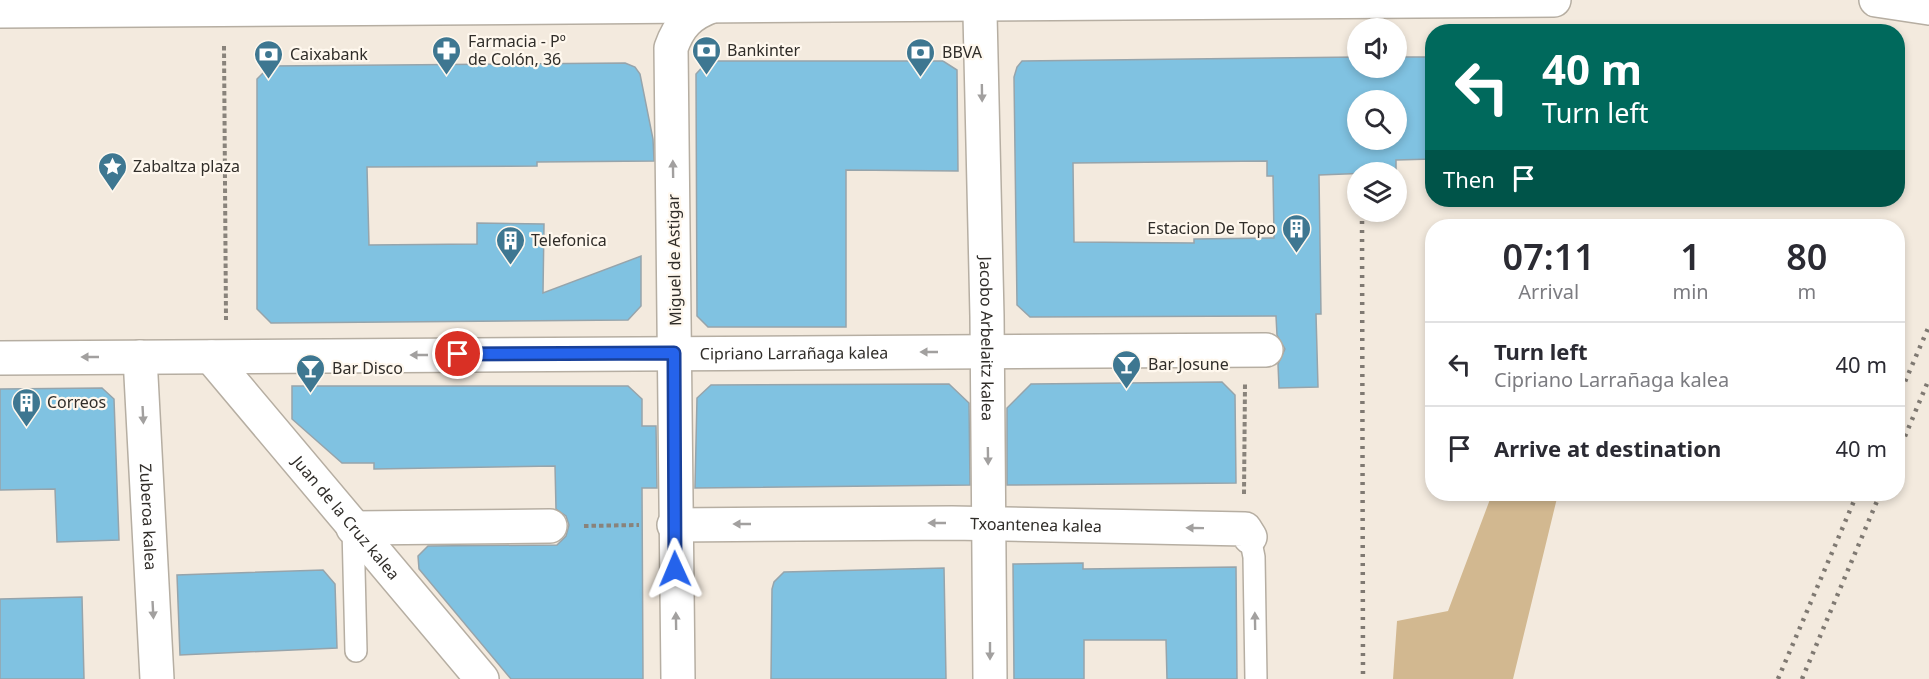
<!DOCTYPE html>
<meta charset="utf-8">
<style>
:root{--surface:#fff;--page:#f7f7f7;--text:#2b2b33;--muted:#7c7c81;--line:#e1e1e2}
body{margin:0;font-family:"Noto Sans",sans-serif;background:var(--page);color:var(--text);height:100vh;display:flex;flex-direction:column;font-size:22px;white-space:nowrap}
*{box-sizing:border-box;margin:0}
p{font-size:20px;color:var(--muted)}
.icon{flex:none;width:33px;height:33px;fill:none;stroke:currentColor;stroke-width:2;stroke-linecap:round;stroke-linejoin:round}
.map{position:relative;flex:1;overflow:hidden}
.panel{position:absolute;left:1425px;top:219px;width:480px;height:282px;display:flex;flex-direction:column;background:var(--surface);border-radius:24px;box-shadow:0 3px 9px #0003}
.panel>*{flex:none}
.top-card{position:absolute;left:1425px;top:24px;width:480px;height:183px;border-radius:24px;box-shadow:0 3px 9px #0003;background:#00695c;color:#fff;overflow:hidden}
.controls{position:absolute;left:1347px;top:18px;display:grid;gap:12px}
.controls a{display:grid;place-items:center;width:60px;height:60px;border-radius:50%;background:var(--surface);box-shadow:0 3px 9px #0003;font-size:30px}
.pin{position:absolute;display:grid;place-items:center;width:51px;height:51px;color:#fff;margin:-26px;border:3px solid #fff;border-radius:50%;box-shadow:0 2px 6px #0007}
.me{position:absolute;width:66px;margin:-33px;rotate:359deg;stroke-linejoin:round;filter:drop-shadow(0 0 4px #0008)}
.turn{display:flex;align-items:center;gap:21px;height:126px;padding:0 18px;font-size:27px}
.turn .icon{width:78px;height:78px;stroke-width:2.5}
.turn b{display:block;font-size:42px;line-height:51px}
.then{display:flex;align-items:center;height:57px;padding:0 18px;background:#0003;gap:12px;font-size:22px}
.eta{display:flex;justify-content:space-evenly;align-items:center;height:102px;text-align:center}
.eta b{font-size:36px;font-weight:600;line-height:42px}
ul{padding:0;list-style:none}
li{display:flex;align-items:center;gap:18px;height:84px;padding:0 18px;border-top:2px solid var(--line)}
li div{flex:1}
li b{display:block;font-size:22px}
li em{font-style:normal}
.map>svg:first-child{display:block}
</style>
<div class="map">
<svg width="1929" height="679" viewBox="0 0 1929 679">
<rect width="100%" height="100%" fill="#f3eade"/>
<polygon fill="#d2b890" points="1492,494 1558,494 1513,679 1393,679 1397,621 1448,611"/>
<g fill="#80c2e1" stroke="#96a4ab" stroke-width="1.5" fill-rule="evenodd">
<path d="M1358,57V68H1396V57H1432V159L1396,160V172L1319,175L1321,314H1316L1318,387L1279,388L1278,364L1285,349L1277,335L1276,316L1030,317L1017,305L1014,77L1017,67L1022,61ZM1358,100H1396V140H1358ZM1267,161V176H1273L1274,238L1194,239V243L1074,242L1073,163Z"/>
<polygon points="708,61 943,61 957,70 958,171 846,170 846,327 708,327 697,316 696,74"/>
<polygon points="625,63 635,67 640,74 653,139 654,161 537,162 537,166 367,167 369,245 477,244 477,223 544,224 543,293 641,256 641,306 628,320 271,323 257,309 257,79 270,66"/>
<polygon points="1222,382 1235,395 1236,483 1007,485 1007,408 1031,384"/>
<polygon points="949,384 969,403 970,485 695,488 697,398 711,385"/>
<polygon points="292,386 628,386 642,399 642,426 656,426 657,488 642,488 643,679 511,679 419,569 418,556 428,546 557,545 566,536 569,525 566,516 556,509 555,466 374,469 374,463 342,463 292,419"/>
<polygon points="102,388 114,399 119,540 57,542 55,489 0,490 0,389"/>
<polygon points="1083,563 1083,569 1236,567 1237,679 1167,679 1166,640 1084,640 1084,679 1014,679 1013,564"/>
<polygon points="944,568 946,679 771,679 772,589 774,582 784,572"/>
<polygon points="323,570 335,584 337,648 180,655 177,575"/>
<polygon points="82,597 84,679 0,679 0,599"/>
</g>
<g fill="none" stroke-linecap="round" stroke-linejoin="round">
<defs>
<g id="lane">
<polyline points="353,528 356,651"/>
<polyline points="1250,537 1254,557 1256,679"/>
</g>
<g id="street">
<path id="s1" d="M986,0L980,14L987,316L990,679"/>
<path id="s2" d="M140,357L157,679"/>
<path id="s3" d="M211,357L482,679"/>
<path id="s4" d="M0,358L1266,350"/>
<path id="s5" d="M674,525L952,523L1245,529L1250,537"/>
<polyline points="353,528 550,526"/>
<path d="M678,679L671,48C679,25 690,14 712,6"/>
</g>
<g id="secondary">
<polyline points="1876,0 1929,8"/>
<polyline points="0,11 1554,0"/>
</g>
</defs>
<use href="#lane" stroke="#b6aea2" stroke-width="24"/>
<use href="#street" stroke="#b6aea2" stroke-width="36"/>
<use href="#secondary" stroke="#b6aea2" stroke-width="36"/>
<g stroke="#89837b" stroke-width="4" stroke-dasharray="4.5 3" stroke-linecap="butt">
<polyline points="224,46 226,320"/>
<polyline points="1244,494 1245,384"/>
<polyline points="584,526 639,525"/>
</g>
<use href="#lane" stroke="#fff" stroke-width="21"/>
<use href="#street" stroke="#fff" stroke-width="33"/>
<use href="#secondary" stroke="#fff" stroke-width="33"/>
<g stroke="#7f7972" stroke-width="4.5" stroke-dasharray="3 6" stroke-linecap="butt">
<polyline points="1362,212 1363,679"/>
<polyline points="1898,398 1929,326"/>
<polyline points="1898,453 1929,379"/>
<polyline points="1778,679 1857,494"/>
<polyline points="1802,679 1880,494"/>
</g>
</g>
<defs><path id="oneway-solid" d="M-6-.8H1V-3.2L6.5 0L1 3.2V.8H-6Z" transform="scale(1.5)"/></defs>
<g fill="#a2a09f">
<use href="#oneway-solid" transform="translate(982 93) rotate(89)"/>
<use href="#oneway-solid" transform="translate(673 169) rotate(-91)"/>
<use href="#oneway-solid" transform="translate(929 352) rotate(180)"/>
<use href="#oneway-solid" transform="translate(419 355) rotate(180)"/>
<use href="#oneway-solid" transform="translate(90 357) rotate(180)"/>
<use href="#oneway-solid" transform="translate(143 415) rotate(87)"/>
<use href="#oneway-solid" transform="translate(988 456) rotate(89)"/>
<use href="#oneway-solid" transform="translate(937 523) rotate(180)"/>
<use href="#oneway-solid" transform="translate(742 524) rotate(180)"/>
<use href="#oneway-solid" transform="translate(1195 528) rotate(-179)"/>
<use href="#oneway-solid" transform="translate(153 610) rotate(87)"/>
<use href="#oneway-solid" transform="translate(676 621) rotate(-91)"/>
<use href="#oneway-solid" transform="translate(1255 621) rotate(-91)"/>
<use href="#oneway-solid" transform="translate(990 651) rotate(90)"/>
</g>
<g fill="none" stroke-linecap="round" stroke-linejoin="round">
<defs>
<polyline id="route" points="458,354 674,353 675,569"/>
</defs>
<use href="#route" stroke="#184099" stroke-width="15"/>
<use href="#route" stroke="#2563eb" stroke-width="10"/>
</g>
<defs>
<symbol id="pharmacy-pin" viewBox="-11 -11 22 30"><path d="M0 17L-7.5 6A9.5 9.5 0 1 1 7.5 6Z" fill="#3e7791" stroke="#fff8ee"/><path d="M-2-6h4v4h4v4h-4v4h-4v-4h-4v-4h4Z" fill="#fff"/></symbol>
<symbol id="bank-pin" viewBox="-11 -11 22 30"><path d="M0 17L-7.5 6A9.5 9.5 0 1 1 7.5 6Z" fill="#3e7791" stroke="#fff8ee"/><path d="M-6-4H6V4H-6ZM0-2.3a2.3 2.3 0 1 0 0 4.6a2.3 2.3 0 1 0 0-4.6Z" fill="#fff"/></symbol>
<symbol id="sight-pin" viewBox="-11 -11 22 30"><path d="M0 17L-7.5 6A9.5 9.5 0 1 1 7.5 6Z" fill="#3e7791" stroke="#fff8ee"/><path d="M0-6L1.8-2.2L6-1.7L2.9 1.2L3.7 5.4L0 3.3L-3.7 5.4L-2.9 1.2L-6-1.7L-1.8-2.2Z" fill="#fff"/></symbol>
<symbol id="building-pin" viewBox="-11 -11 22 30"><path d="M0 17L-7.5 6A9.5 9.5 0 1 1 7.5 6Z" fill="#3e7791" stroke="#fff8ee"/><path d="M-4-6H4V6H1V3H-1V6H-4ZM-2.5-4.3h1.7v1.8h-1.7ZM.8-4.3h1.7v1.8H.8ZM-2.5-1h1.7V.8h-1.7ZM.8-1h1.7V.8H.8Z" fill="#fff"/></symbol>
<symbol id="bar-pin" viewBox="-11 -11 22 30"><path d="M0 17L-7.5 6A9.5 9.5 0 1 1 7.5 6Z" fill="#3e7791" stroke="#fff8ee"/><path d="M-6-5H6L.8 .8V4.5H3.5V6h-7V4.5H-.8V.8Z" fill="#fff"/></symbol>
</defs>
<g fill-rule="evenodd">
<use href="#pharmacy-pin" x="430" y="34" width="33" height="45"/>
<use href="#bank-pin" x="690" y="34" width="33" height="45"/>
<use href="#bank-pin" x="904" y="36" width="33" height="45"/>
<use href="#bank-pin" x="252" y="38" width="33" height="45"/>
<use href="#sight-pin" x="96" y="150" width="33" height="45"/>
<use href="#building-pin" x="1280" y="212" width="33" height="45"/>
<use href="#building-pin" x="494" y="224" width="33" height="45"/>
<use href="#bar-pin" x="1110" y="348" width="33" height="45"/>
<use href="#bar-pin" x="294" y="352" width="33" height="45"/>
<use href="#building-pin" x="10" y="386" width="33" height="45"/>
</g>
<g text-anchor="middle" stroke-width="4.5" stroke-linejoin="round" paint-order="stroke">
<g font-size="16" fill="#302d29" stroke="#fff8ee" text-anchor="start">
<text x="468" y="47">Farmacia - Pº<tspan x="468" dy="18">de Colón, 36</tspan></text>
<text x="727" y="56">Bankinter</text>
<text x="942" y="58">BBVA</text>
<text x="290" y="60">Caixabank</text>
<text x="133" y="172">Zabaltza plaza</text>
<text x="1276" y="234" text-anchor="end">Estacion De Topo</text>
<text x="531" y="246">Telefonica</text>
<text x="1148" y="370">Bar Josune</text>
<text x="332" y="374">Bar Disco</text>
<text x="47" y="408">Correos</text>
</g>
<g font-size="16" fill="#302d29" stroke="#fff8ee">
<text transform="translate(674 260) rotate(-91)" y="6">Miguel de Astigar</text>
<text dy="6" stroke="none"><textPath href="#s1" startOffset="340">Jacobo Arbelaitz kalea</textPath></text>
<text dy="6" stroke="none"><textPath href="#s4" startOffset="794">Cipriano Larrañaga kalea</textPath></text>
<text dy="6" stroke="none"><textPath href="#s2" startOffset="160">Zuberoa kalea</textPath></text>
<text dy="6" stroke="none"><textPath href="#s3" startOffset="210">Juan de la Cruz kalea</textPath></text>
<text dy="6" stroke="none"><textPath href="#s5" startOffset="362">Txoantenea kalea</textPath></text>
</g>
</g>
</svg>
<div class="controls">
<a><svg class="icon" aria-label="sound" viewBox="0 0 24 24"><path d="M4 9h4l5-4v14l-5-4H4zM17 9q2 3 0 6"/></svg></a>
<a><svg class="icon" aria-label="search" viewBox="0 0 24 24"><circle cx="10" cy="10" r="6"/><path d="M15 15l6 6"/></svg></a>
<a><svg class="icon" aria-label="layers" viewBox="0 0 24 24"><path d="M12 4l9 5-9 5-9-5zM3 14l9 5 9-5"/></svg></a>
</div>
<div class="pin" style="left:458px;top:354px;background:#d93025"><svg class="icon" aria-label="arrive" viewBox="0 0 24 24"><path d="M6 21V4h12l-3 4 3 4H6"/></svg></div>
<svg class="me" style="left:675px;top:569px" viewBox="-20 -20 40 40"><path d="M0-17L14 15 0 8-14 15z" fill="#2563eb" stroke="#fff" stroke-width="4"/></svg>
<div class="top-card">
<div class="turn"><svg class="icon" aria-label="left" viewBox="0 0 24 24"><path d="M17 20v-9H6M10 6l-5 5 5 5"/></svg><div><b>40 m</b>Turn left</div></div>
<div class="then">Then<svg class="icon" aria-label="arrive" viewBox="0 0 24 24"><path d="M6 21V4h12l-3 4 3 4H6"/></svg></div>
</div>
<section class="panel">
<div class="eta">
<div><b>07:11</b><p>Arrival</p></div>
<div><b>1</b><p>min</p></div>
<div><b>80</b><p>m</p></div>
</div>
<ul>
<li><svg class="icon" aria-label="left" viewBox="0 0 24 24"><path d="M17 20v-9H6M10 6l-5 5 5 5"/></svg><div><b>Turn left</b><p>Cipriano Larrañaga kalea</p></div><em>40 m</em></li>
<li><svg class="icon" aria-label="arrive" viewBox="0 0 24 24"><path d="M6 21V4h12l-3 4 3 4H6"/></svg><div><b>Arrive at destination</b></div><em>40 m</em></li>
</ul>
</section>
</div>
